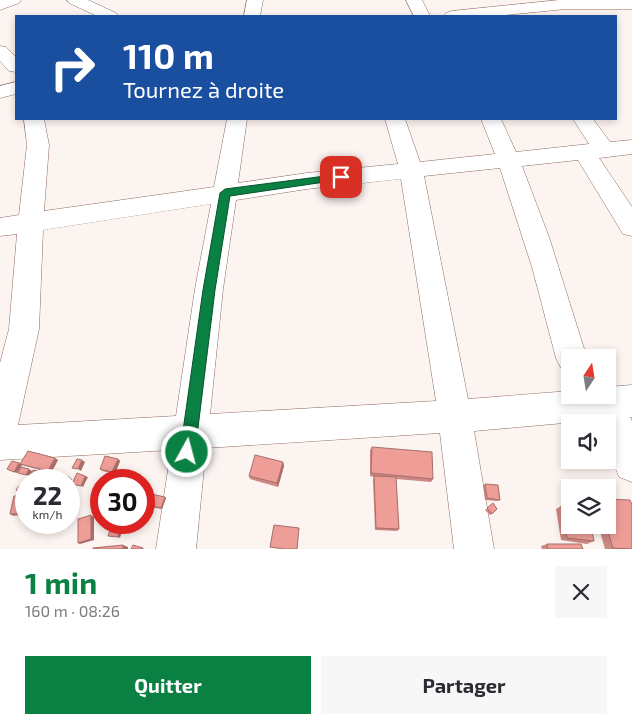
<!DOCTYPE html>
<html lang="fr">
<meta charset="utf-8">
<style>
:root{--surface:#fff;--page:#f7f7f7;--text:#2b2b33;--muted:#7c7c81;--accent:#0b8043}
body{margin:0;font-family:"Exo 2",sans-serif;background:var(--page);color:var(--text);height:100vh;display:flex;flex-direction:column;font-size:19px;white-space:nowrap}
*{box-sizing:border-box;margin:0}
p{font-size:16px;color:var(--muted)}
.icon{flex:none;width:28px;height:28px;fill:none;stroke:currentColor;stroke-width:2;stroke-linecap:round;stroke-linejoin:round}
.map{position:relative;height:549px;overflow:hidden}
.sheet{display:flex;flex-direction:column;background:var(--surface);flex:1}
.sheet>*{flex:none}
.hud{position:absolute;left:15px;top:15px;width:602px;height:105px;border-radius:0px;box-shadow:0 2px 8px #0003;background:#1a4fa0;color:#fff;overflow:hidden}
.needle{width:32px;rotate:12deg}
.controls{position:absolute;left:561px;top:349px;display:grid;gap:10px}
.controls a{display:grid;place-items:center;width:55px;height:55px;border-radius:0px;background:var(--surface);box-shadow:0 2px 8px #0003;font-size:25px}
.speed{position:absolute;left:15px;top:469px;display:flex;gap:10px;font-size:25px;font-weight:700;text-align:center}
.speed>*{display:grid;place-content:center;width:65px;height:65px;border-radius:50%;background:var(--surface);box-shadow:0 2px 8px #0003;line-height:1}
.speed small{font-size:12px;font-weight:400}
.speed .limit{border:8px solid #d22;background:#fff;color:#111}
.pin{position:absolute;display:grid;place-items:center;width:42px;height:42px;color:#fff;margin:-21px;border-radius:10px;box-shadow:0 2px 8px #0006}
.me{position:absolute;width:55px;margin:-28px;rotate:7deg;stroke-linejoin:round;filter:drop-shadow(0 0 4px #0008)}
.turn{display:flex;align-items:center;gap:18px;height:105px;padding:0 25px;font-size:22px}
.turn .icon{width:65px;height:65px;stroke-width:2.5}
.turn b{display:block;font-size:35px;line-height:42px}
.round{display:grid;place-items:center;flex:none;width:52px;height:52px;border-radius:0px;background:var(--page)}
.summary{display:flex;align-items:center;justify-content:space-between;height:85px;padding:0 25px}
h1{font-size:30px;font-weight:700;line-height:38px;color:var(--accent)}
.action{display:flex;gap:10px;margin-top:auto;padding:10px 25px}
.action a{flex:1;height:58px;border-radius:0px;background:var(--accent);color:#fff;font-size:20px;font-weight:700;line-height:58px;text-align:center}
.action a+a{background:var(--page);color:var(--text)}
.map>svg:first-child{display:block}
</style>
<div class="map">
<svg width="632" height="549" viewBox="0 0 632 549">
<rect width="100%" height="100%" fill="#fcf4f1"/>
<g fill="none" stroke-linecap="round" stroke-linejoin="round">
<defs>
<g id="minor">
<polygon points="0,0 21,0 19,3 0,10"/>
<polygon points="67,0 88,0 116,13 118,16 97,16 69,3"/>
<polygon points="247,0 263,0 260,16 244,16"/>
<polygon points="406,0 422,0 430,16 414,16"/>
<polygon points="559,0 632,0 632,9 566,9 496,16 444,16 446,13 452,11"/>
<polygon points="0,46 6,47 16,57 16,72 9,71 0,61"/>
<polygon points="16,82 16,94 0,98 0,86"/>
<path d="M24,119H44L49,145L44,211L214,187L227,119H247L238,183L307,173L398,164L385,119H405L420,162L495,154L481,119H501L516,152L589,144L573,119H593L610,142L632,140V154L599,158L632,207V236L623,234L578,160L522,166L549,237L587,358H570V371L561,368L556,358L532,267L500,168L424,176L468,399L570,391V395H608V387L632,385V417H630L632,421V482L619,477C610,454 608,447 608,422H599L598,420L474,431L494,549H454L440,433L206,448L196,549H156L171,450L0,460V363L9,329L17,234L0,236V218L19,215L27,145ZM401,179L436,401L210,414L223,289L236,200L307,189ZM211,204L195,289L176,416L18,425L39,329L43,230Z"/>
</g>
</defs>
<use href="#minor" stroke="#8e6c5e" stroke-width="1"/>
<use href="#minor" fill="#fff" fill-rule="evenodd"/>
</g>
<g fill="#cd8782">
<polygon points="372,447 433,479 431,482 396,479 399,529 397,531 375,530 373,479 374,477 370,476 370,450"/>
<polygon points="118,459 120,461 115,474 102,471 100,469"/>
<polygon points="58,460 51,473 22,465 17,473 7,469 19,463 21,464"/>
<polygon points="283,462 284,466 278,487 250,479 249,476"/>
<polygon points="485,484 500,500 498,501 485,500 483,486"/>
<polygon points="26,495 26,515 13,516 10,514"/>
<polygon points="165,497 166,498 162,509 149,507 147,505"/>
<polygon points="493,503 497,509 490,515 485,510"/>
<polygon points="561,506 594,541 587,544 561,540 556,509"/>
<polygon points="598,525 608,525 632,549 605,549"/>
<polygon points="547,544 583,549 542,549 541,546"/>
</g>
<g fill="#a76e6a">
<polygon points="55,458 58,460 51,473 48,471"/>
<polygon points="118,459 120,461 115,474 112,472"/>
<polygon points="82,460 85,462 81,471 78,469"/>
<polygon points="283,462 284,466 278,487 277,483"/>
<polygon points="19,463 22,465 17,473 14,472"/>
<polygon points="29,469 32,471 30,476 26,475"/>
<polygon points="41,472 44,474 42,477 39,476"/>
<polygon points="85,476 88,477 83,487 81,486"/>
<polygon points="69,477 72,479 69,486 69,480 68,480"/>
<polygon points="25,488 26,488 26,492 25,494 22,492"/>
<polygon points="165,497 166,498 162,509 161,508"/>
<polygon points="26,504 26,514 24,513"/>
<polygon points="91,515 94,517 94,540 80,544 78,543"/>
<polygon points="121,525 123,527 120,538 118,537"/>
<polygon points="123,545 128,547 128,549 123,549"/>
</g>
<g fill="#ee9d97" stroke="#a76e6a">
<polygon points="372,447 432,452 433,479 371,473"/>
<polygon points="28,451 55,458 48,471 20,464"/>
<polygon points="255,455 283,462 277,483 249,476"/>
<polygon points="105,456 118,459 112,472 100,469"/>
<polygon points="77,459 82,460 78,469 72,468"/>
<polygon points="12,461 19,463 14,472 7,469"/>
<polygon points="21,467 29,469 26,475 18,473"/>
<polygon points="33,470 41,472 39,476 31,474"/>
<polygon points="77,473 85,476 81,486 72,484"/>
<polygon points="55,476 69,477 68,480 53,480"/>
<polygon points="374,476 396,477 399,529 376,528"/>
<polygon points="485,484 498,485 500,500 487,498"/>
<polygon points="19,486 25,488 22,492 16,490"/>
<polygon points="151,494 165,497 161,508 147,505"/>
<polygon points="26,495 26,504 24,513 10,514 14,496"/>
<polygon points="608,499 630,500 632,505 632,549 613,548 606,525 608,525"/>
<polygon points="493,503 497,509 492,514 487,508"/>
<polygon points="561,506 570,508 570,525 591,525 594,541 567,538"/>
<polygon points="91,515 91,539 78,543 78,519"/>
<polygon points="112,524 121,525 118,537 108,536"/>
<polygon points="274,525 299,528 297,549 284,549 270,547"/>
<polygon points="547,544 581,544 583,549 548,549"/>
<polygon points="123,545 123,549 93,549 93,548"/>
<polygon points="133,545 143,548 143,549 131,549"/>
</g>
<polygon fill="#0b8043" stroke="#07532c" points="341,174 345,175 345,179 230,196 215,290 195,452 193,457 187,459 182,457 180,452 203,290 220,193 225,189"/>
</svg>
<div class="controls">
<a><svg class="needle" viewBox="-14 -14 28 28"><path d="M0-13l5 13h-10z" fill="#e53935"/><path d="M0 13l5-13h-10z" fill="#7c7c81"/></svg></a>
<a><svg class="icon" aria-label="sound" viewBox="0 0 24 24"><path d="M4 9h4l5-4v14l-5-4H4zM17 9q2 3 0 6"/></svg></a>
<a><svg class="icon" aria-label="layers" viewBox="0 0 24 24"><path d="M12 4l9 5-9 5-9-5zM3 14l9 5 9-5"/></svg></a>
</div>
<div class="speed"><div>22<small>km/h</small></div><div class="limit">30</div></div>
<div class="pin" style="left:341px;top:177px;background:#d93025"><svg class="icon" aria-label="arrive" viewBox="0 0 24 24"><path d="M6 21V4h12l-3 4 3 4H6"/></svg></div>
<svg class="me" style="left:187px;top:452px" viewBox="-20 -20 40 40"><circle r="17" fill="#0b8043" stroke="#fff" stroke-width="3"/><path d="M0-11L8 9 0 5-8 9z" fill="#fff"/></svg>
<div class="hud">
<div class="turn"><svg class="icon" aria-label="right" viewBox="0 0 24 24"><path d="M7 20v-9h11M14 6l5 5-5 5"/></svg><div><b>110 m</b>Tournez à droite</div></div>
</div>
</div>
<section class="sheet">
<div class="summary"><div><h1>1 min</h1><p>160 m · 08:26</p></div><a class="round"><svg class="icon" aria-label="close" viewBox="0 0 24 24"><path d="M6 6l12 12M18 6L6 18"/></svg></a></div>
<div class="action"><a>Quitter</a><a>Partager</a></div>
</section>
